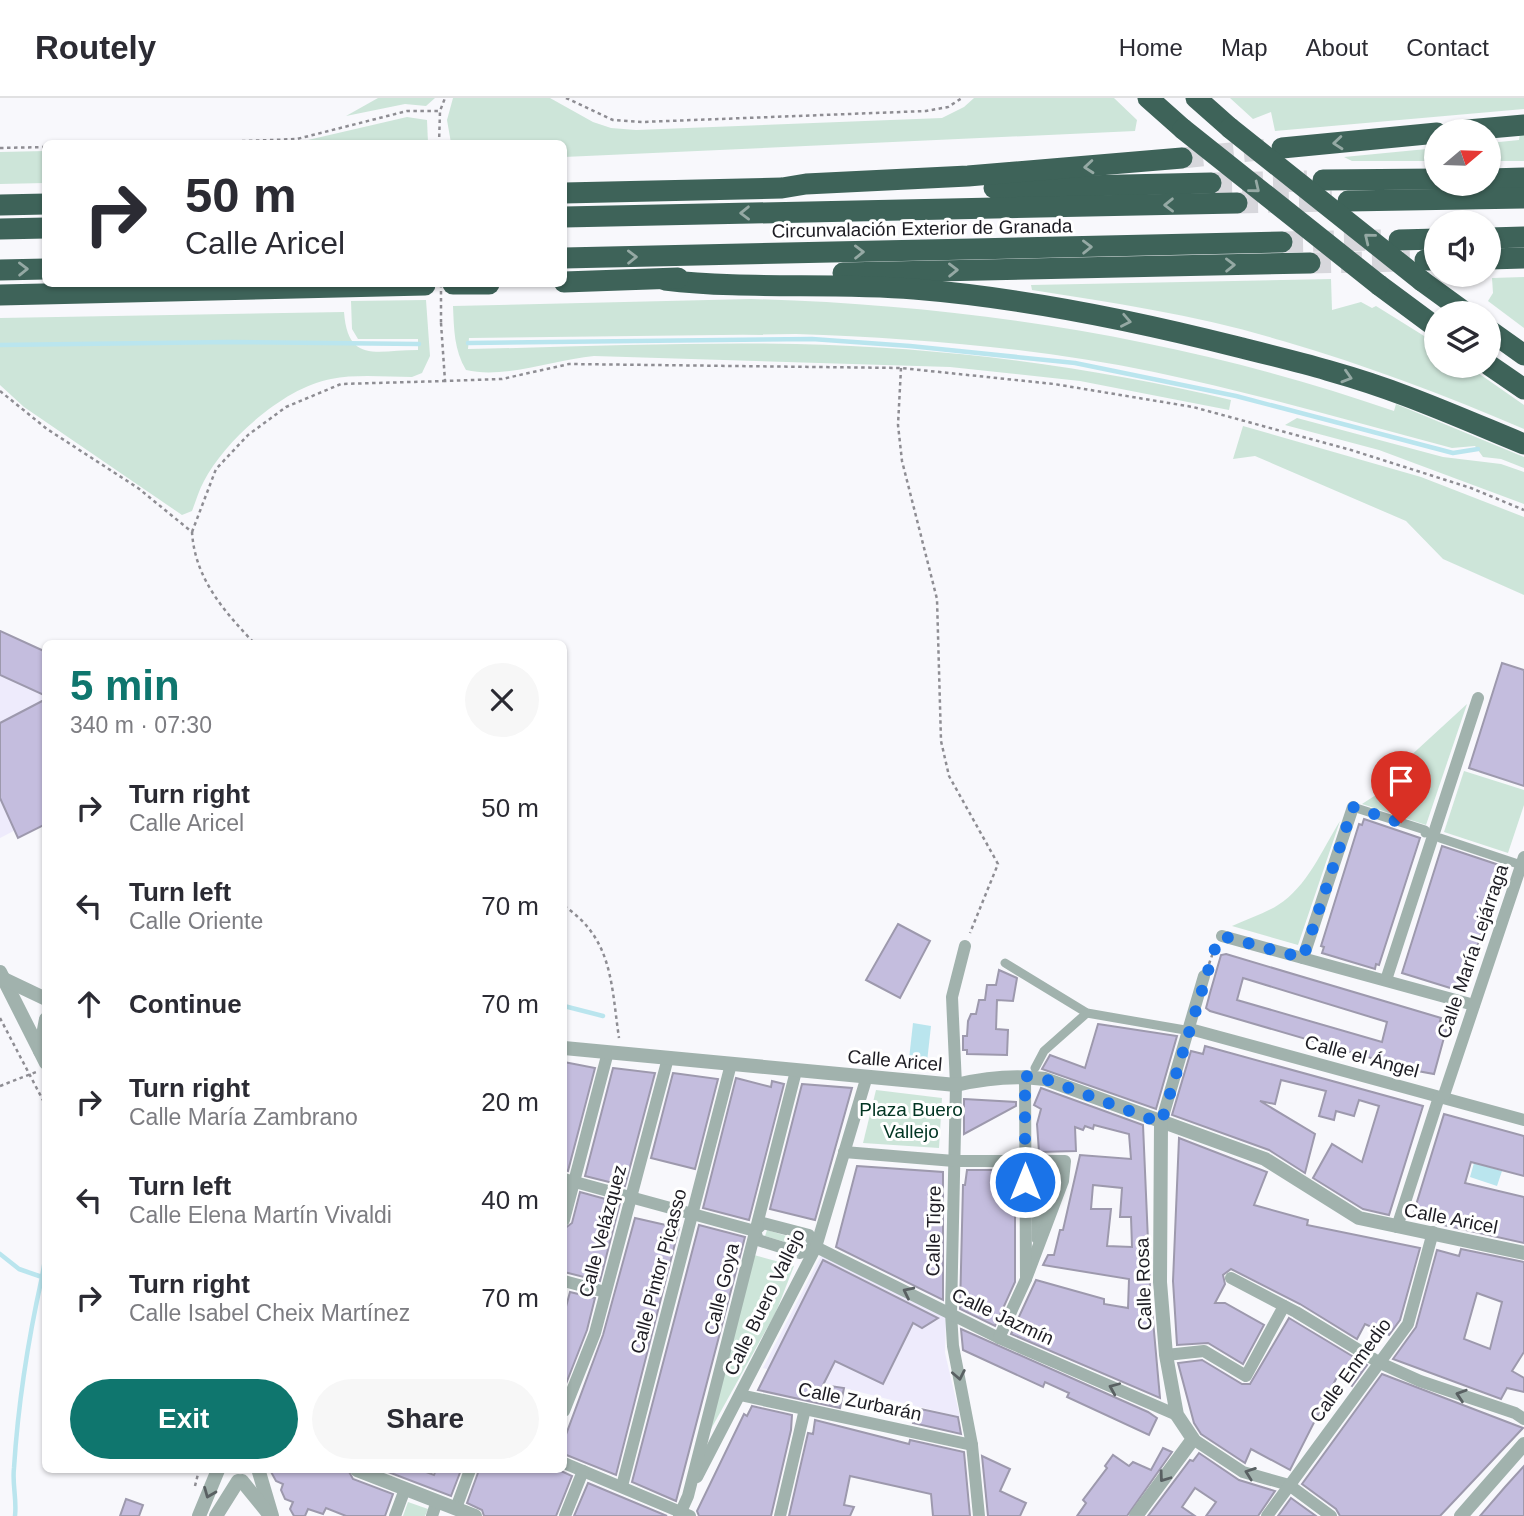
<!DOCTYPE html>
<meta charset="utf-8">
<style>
:root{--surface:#fff;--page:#f7f7f7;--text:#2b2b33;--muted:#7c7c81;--line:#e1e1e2;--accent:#0f766e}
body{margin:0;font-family:Helvetica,sans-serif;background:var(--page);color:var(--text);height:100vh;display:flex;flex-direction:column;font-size:26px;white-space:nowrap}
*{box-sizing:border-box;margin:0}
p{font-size:23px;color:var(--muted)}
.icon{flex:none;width:38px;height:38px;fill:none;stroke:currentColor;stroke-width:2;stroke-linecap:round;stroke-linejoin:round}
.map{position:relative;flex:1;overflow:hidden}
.panel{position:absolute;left:42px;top:542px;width:525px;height:833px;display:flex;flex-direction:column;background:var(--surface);border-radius:10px;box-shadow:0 2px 5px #0004}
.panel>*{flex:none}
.banner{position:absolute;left:42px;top:42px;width:525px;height:147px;border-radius:10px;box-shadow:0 2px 5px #0004;background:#fff;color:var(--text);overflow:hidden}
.needle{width:46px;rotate:71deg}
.fabs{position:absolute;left:1424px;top:21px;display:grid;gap:14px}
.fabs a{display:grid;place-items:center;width:77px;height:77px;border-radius:50%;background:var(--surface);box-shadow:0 2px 5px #0004;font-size:35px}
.pin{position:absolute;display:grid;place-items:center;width:60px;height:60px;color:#fff;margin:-72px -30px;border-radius:50% 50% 50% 0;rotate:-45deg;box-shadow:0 0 7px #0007}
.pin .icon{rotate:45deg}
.me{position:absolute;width:77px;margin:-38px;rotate:0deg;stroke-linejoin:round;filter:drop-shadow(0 0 5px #0008)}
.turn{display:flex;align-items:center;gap:24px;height:147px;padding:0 28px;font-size:32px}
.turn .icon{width:91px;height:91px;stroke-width:2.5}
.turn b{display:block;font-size:49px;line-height:60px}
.round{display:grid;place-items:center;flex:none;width:74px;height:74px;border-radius:37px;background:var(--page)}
.summary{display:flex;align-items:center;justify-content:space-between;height:119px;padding:0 28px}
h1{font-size:42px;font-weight:700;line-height:52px;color:var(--accent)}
.button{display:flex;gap:14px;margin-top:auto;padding:14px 28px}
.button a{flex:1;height:80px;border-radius:42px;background:var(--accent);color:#fff;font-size:28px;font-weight:700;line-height:80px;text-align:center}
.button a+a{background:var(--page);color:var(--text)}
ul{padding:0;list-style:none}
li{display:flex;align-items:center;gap:21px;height:98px;padding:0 28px}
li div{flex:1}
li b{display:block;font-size:26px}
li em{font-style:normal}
header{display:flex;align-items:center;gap:42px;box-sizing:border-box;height:98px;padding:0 35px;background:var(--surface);border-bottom:2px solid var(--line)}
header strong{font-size:33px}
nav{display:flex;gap:38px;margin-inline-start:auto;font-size:24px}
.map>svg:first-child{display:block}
</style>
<header>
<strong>Routely</strong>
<nav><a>Home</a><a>Map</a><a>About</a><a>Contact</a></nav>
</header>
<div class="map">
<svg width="1524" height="1418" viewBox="0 0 1524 1418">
<rect width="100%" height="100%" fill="#f8f8fc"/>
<g fill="#eeebfc">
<polygon points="0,533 46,555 45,717 0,740"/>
<polygon points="822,1156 946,1219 945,1255 960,1319 763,1270"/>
</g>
<g fill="#cde5d9">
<polygon points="378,0 435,0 426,8 405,6 346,18"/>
<polygon points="453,0 550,0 593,24 611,30 636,32 942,20 964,9 974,0 1114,0 1137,22 1135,33 564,59 564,46 451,45 447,22"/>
<polygon points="1230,0 1524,0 1524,11 1275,33 1271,14 1253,21"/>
<polygon points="407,19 427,22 428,45 295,45"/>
<polygon points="1520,35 1524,35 1524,63 1489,63 1489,45 1519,42"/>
<polygon points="1437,50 1437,63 1352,63 1344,59"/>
<polygon points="45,53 45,85 0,86 0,54"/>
<polygon points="1524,179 1524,230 1488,203 1493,195 1492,180"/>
<path d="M1331,181L1332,212L1361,204L1372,210L1376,208L1437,246V268H1468L1524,307V331C1445,297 1365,267 1283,243C1201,218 1116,205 1032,192L1031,187Z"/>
<path d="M751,201C971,207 1186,241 1394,313L1396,306L1524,359V370L1501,361L1483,359L1475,348L1452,350C1353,324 1255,295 1154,274C1038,250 915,240 796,236L469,240L468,251C577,249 687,244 796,246C940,249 1091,268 1231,302L1229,312L1080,283L950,269L594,258C554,262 504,281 466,272C454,252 454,231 453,208Z"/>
<path d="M426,202L430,258L422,275L412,279C386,279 356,276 331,281C285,289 225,342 204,383C199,392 196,403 192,413L182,417L24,309L0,287V220L344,214C348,266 376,252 418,252V241H358L352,231L351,203Z"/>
<polygon points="1297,320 1443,359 1501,366 1524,374 1524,406 1379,352 1285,327"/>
<polygon points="1243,328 1421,379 1524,419 1524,497 1443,461 1406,423 1255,358 1233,361"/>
<polygon points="1467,606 1426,727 1362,706 1382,693 1406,662"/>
<polygon points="1464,673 1524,692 1524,707 1508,755 1444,734"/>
<path d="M1340,723L1298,847L1232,828C1247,821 1264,816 1278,807C1307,789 1322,752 1340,723Z"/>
<polygon points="876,992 942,1000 939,1050 863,1045"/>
<polygon points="767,1132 800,1142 798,1148 765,1138"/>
<polygon points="754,1157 794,1168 776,1214 706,1340"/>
<polygon points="408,1404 428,1411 425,1418 403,1418"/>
</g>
<g fill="#bae5ee">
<polygon points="913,925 931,928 927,964 909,961"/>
<polygon points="1474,1065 1502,1073 1497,1088 1470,1079"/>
</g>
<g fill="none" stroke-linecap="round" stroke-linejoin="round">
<g stroke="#bae5ee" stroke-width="4.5">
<polyline points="468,245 812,241 910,248 1075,265 1236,298 1453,355 1478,351"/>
<polyline points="0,247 229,244 419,246"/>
<polyline points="564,908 603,918"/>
<path d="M0,1156L19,1171L42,1179C28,1242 18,1306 14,1370C12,1386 17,1401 15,1418"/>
<polyline points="42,1179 46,1156"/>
</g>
</g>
<g fill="#c4bdde" stroke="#9d99ad" stroke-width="2" fill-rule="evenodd">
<polygon points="0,533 46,554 46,598 0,577"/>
<polygon points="1502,565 1524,572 1524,688 1469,670"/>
<polygon points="46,601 46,726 18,740 0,700 0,625"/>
<polygon points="1364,721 1420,740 1379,867 1376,866 1375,871 1322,855 1324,849 1321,848 1359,726 1362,727"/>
<polygon points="1442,748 1502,768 1463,894 1402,875"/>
<polygon points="898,826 930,843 900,900 866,882"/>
<path d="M1226,856L1441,920L1440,923L1448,925L1434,976L1412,972L1210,913L1206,910L1210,895L1221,857ZM1243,880L1387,924L1382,944L1237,902Z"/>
<polygon points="999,872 1017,880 1013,903 997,902 996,931 1008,932 1007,957 967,956 967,952 963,952 963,938 967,938 968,923 971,916 976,916 979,902 985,902 987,887 996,887"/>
<polygon points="1098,926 1177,938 1156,1011 1042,971 1050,957 1085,970"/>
<polygon points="1205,948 1423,1008 1389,1117 1363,1111 1313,1080 1332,1046 1362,1064 1379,1008 1359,1002 1354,1018 1336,1013 1334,1022 1319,1018 1326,993 1281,982 1275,1006 1260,1003 1315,1036 1305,1075 1269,1052 1172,1017 1191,953 1203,956"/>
<polygon points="564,964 595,970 568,1073 564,1072"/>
<polygon points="613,970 655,975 625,1088 585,1078"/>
<polygon points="673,975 718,981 695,1071 651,1060"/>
<polygon points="736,980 771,989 772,983 784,986 749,1122 703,1110"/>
<polygon points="802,986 852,990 815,1122 770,1111"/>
<path d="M1041,990L1143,1027L1150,1189L1160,1300L1011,1236L1036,1182L1104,1201V1206L1128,1210L1129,1181L1043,1167L1048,1157H1054L1060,1132H1063L1080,1057L1131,1061L1129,1036L1094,1027L1093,1031L1085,1028L1083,1032L1075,1029L1076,1053L1039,1054L1037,1026L1041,1011L1034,1007ZM1093,1087L1122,1090L1120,1119H1131L1132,1149L1107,1148L1111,1111H1091Z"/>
<polygon points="964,1001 1016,1004 1016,1008 964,1036"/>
<polygon points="1444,1016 1524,1038 1524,1078 1471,1064 1465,1085 1524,1099 1524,1145 1412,1120"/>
<polygon points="1179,1040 1267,1074 1254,1107 1308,1122 1307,1127 1420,1150 1400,1222 1389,1237 1365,1226 1357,1241 1300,1206 1231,1171 1223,1177 1225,1186 1215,1205 1225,1205 1264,1227 1243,1266 1208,1245 1177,1247 1173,1183"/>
<polygon points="857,1068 943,1074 943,1202 836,1149"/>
<polygon points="967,1072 1013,1072 1015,1078 1015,1184 995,1228 960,1211 963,1087 965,1087"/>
<polygon points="580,1094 620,1105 600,1183 564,1174 564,1131 572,1125"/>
<polygon points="635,1120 679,1130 616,1377 564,1356 564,1342 603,1237"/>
<polygon points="699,1127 745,1139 676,1403 632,1384"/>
<path d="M1461,1151L1524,1164V1254L1512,1273L1524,1280V1294L1507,1290L1501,1301L1393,1261L1416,1229L1437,1152L1459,1158ZM1477,1195L1502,1204L1490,1251L1464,1241Z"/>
<polygon points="823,1162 938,1220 922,1230 913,1225 883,1286 835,1263 823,1287 844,1290 840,1310 758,1292"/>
<polygon points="570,1194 595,1200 587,1232 564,1291 564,1216"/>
<polygon points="1289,1220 1367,1267 1352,1288 1337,1279 1290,1372 1251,1351 1245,1365 1201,1336 1194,1325 1178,1265 1202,1262 1242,1286 1250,1286"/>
<polygon points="961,1231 1148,1314 1157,1320 1149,1337 1067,1299 1069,1295 1045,1284 1043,1289 963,1252"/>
<polygon points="1382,1276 1523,1330 1440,1418 1340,1418 1336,1411 1302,1386"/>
<polygon points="752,1308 792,1317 791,1332 771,1418 699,1418 697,1413 744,1316 747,1318"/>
<polygon points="916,1310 958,1319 961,1336 913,1325"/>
<polygon points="815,1322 909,1346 910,1342 964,1354 970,1418 933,1418 931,1396 850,1378 844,1407 854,1409 850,1418 789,1418 808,1335 813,1336"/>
<polygon points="1163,1350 1172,1354 1127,1418 1077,1418 1086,1405 1083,1402 1107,1370 1105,1368 1113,1357 1129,1368 1133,1364 1151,1372"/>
<polygon points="1199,1355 1239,1382 1275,1393 1258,1418 1206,1418 1216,1404 1195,1390 1182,1409 1195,1418 1148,1418 1190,1362 1193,1363"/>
<polygon points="982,1358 1010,1371 1000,1393 1026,1405 1020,1418 988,1418"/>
<polygon points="1524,1368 1524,1418 1480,1418 1505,1389"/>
<polygon points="270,1372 348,1372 353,1381 393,1396 385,1418 346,1418 326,1410 323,1416 308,1411 305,1418 294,1418 290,1411 293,1404 285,1401 281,1392 283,1386 276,1383"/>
<polygon points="383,1372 421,1372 434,1377 436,1372 461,1372 451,1398"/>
<polygon points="479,1372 559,1372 572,1378 556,1418 484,1418 482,1412 467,1405"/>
<polygon points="588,1385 667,1418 574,1418"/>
<polygon points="1291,1400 1316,1418 1278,1418"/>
<polygon points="126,1401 143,1407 139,1418 120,1418"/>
</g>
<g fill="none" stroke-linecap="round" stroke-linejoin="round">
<g stroke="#d7d7dc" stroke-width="21" stroke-dasharray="21 10" stroke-linecap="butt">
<polyline points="1182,60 1269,51"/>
<polyline points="1211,85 1307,83"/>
<polyline points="1237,105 1332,103"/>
<polyline points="1282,144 1381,142"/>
<polyline points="1310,165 1410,163"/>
</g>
<g stroke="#8e8d93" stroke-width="2.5" stroke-dasharray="3.5 3.5" stroke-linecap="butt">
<polyline points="566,0 613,22 642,24 926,13 948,9 962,0"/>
<polyline points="165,46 297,41 407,13 440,13"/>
<polyline points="439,46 440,13 445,0"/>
<polyline points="0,50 46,49"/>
<polyline points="441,225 445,283 502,281 569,266 901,270 1054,286 1193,309 1351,352 1471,390 1524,412"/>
<polyline points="901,270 898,327 902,363 937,501 941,643 949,678 998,766 970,835"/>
<path d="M0,293L47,331L138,390L192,434C195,481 224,513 255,546"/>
<polyline points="192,434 216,371 248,337 286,309 341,286 445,283"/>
<path d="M564,808C613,841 611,886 619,940"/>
<polyline points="1209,866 1215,849"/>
<polyline points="0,920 46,1008"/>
<polyline points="0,988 36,974"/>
<polyline points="195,1388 199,1372"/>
</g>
<g stroke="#a1b2ad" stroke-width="9">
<polyline points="1353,709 1425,732 1425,735"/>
<polyline points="1440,740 1521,767"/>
<polyline points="1005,865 1087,915 1185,932"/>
<polyline points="1035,970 1044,953 1087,915"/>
<polygon points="1030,1067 1057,1068 1060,1071 1059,1083 1036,1141 1036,1091 1030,1091"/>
</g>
<g stroke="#a1b2ad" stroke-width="12">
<polyline points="1222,838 1474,907"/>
<polyline points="965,848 952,899 956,987 951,1215 953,1248 972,1347 979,1418"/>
<polyline points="1303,860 1353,709"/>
<polyline points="1386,882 1478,600"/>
<polyline points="1190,931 1524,1022"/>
<polyline points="1443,1000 1524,759"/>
<polyline points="1161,1025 1204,878"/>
<polyline points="844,1054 954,1063 1065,1063 1063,1083 1026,1181"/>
<polyline points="564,1081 755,1133"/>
<polyline points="564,1122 608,954"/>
<polygon points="763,1125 809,1137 816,1149 800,1155 758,1142 755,1133"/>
<polyline points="1397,1129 1439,999"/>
<polyline points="816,1149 999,1240 1177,1317"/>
<polyline points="1231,1180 1296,1214 1380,1265 1420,1283 1515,1315 1524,1321"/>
<polyline points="564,1183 605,1194"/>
<polyline points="999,1240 1026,1181 1025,978"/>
<polyline points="1166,1257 1204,1253 1246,1278 1284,1208"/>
<polyline points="740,1297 972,1347"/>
<polyline points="564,1313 595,1235 668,960"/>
<polyline points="1193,1341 1243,1374 1289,1387 1331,1418"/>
<polyline points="564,1365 690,1418"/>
<polyline points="697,1379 816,1149 867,978"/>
<polyline points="622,1388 731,966"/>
<polyline points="456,1410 470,1372"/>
<polyline points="395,1418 405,1391"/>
<polyline points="432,1418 437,1403"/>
<polyline points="565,1418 583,1373"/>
<polyline points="679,1418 688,1398 796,973"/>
<polyline points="780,1418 805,1311"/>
<polyline points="1267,1418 1408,1226 1433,1134"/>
</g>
<g stroke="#a1b2ad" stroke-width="14">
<polyline points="0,874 46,965"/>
<polyline points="4,881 46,901"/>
<path d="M564,950L956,987C985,980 1015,977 1045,981L1265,1061L1359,1120L1524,1155"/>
<polyline points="40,953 46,921"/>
<polyline points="357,1372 475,1418"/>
<polyline points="259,1374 272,1418"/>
<polyline points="242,1383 268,1415"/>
<polyline points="199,1418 218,1372"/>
<polyline points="216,1418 238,1383"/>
<polyline points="1136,1418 1193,1341 1177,1317 1166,1257 1160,1184 1161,1025"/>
<polyline points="1461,1418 1524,1346"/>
</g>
<g stroke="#3e6359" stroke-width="21">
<polyline points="1148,0 1183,31"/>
<polyline points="1196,0 1230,30"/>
<polyline points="1456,33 1524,27"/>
<polyline points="1282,50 1437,35"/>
<polyline points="1489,81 1524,80"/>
<polyline points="1323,82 1437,81"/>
<polyline points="994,90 1211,85"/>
<polyline points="564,95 782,90 806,86 968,78 1182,60"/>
<polyline points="1348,103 1524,100"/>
<polyline points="0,107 46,106"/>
<polyline points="564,119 1237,105"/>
<polyline points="0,131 46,130"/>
<polyline points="1489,140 1524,139"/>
<polyline points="1399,142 1437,141"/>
<polyline points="564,160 1282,144"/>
<polyline points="1489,161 1524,160"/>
<polyline points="1425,162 1437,162"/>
<polyline points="0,172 46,171"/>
<polyline points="843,175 1310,165"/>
<path d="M665,182C747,192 831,184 914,191C1024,200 1132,222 1238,249C1294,263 1352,277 1406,298C1446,313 1485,330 1524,346"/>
<polyline points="1422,183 1466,215"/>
<polyline points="564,184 678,180"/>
<polyline points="453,186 489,186"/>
<polyline points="1379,187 1437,230"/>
<polyline points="0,197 425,187"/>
<polyline points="1489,232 1524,257"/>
<polyline points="1489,267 1524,291"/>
</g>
<polyline stroke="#8e8d93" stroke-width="2.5" stroke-dasharray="3.5 3.5" stroke-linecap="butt" points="441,186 441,225"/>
<g stroke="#3e6359" stroke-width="21">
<polyline points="1230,30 1422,183"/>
<polyline points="1183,31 1379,187"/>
</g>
</g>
<defs><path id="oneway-chevron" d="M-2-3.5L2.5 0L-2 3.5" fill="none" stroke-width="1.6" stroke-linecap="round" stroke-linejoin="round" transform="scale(1.75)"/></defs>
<g stroke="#95a9a4">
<use href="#oneway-chevron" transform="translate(1338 45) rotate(175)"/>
<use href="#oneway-chevron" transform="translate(1089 69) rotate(175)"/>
<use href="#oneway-chevron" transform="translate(1255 90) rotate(39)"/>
<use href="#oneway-chevron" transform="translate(1169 107) rotate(179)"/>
<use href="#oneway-chevron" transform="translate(745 115) rotate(179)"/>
<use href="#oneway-chevron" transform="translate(1369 140) rotate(-141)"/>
<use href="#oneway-chevron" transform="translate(1087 149) rotate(-1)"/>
<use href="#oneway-chevron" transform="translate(859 154) rotate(-1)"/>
<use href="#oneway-chevron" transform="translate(632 159) rotate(-1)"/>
<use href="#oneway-chevron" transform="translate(1230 167) rotate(-1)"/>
<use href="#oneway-chevron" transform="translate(23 171) rotate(-1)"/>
<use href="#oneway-chevron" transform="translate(953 172) rotate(-1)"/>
<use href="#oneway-chevron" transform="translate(1126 223) rotate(11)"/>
<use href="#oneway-chevron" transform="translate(1347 279) rotate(17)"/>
</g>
<g stroke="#596062">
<use href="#oneway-chevron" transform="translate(908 1194) rotate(-154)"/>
<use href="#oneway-chevron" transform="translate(959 1277) rotate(79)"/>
<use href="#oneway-chevron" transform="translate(1114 1290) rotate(-157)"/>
<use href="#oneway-chevron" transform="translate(1461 1297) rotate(-162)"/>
<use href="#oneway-chevron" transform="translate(1250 1375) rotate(-160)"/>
<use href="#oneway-chevron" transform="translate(1164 1379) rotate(126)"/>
<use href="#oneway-chevron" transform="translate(209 1395) rotate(112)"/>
</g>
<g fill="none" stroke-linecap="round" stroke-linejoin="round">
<polyline stroke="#1a73e8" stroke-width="12" stroke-dasharray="0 21.6" points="1025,1084 1025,978 1045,981 1161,1025 1217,844 1222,838 1303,860 1353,709 1401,725"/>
</g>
<g text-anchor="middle" stroke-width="6" stroke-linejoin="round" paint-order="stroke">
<g font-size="19" fill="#1e1d24" stroke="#fff">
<text transform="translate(922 130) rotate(-1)" y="7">Circunvalación Exterior de Granada</text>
<text transform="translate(1472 853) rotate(-71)" y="7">Calle María Lejárraga</text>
<text transform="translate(1362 958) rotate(15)" y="7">Calle el Ángel</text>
<text transform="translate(895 962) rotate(5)" y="7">Calle Aricel</text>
<text transform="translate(1451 1120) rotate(11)" y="7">Calle Aricel</text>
<text transform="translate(602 1133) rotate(-75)" y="7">Calle Velázquez</text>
<text transform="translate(933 1133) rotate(-89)" y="7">Calle Tigre</text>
<text transform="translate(658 1173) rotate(-75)" y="7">Calle Pintor Picasso</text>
<text transform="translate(1143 1186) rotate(-92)" y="7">Calle Rosa</text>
<text transform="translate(721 1191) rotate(-76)" y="7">Calle Goya</text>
<text transform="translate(764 1204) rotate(-64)" y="7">Calle Buero Vallejo</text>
<text transform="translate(1003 1218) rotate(25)" y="7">Calle Jazmín</text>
<text transform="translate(1350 1272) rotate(-54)" y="7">Calle Enmedio</text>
<text transform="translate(860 1303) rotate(12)" y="7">Calle Zurbarán</text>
</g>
<g font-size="19" fill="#013422" stroke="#fff">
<text x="911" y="1018">Plaza Buero<tspan x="911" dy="22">Vallejo</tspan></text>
</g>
</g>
</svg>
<div class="fabs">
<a><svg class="needle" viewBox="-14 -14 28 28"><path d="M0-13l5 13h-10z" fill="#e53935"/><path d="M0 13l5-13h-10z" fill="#7c7c81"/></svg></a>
<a><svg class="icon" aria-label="sound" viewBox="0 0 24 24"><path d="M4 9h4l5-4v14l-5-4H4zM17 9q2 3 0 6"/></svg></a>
<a><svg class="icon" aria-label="layers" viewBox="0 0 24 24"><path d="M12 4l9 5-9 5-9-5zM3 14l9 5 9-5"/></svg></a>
</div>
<div class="pin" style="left:1401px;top:725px;background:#d93025"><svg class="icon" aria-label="arrive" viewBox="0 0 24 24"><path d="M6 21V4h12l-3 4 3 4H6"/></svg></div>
<svg class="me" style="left:1025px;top:1084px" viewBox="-20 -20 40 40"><circle r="17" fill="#1a73e8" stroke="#fff" stroke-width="3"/><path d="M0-11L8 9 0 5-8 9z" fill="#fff"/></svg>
<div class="banner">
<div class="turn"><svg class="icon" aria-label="right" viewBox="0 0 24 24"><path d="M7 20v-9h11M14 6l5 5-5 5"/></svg><div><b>50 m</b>Calle Aricel</div></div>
</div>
<section class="panel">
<div class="summary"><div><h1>5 min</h1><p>340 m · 07:30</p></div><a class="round"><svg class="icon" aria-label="close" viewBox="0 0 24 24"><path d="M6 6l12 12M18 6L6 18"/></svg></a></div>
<ul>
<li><svg class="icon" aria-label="right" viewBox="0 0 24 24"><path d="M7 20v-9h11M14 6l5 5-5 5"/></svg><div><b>Turn right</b><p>Calle Aricel</p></div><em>50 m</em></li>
<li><svg class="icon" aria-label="left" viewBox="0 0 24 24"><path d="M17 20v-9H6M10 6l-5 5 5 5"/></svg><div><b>Turn left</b><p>Calle Oriente</p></div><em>70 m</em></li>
<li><svg class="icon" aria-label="ahead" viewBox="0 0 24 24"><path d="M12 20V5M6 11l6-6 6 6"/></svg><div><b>Continue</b></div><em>70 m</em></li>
<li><svg class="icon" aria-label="right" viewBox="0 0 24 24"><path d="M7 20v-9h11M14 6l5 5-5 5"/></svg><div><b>Turn right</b><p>Calle María Zambrano</p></div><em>20 m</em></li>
<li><svg class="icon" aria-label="left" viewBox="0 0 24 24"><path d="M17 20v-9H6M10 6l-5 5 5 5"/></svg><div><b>Turn left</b><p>Calle Elena Martín Vivaldi</p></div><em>40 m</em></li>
<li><svg class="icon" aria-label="right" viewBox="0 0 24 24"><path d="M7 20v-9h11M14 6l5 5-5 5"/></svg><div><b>Turn right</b><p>Calle Isabel Cheix Martínez</p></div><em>70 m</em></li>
</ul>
<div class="button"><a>Exit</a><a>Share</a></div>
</section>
</div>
